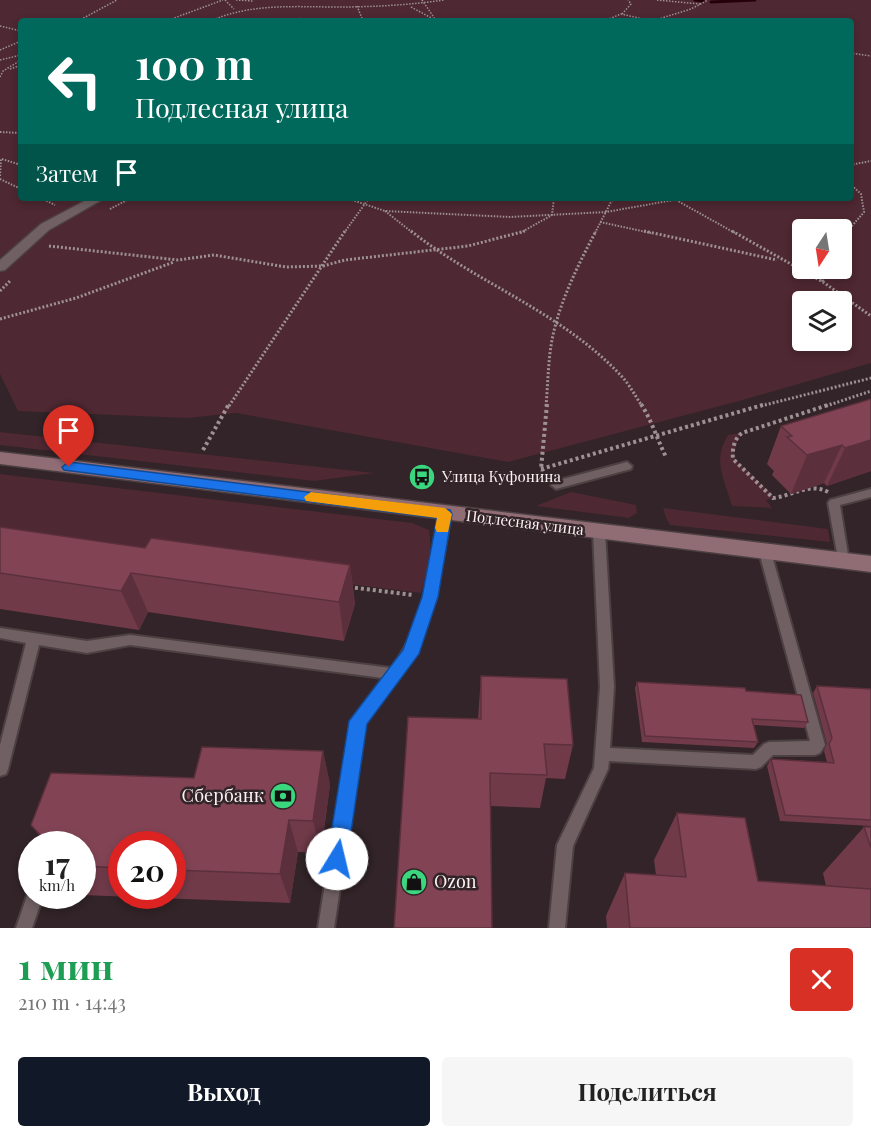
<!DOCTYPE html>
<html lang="ru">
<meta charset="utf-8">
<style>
:root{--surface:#fff;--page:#f6f6f6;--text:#222;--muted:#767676;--accent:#111827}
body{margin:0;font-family:"Playfair Display",serif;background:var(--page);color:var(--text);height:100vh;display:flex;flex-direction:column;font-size:22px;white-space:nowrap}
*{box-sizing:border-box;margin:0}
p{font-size:20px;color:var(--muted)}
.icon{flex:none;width:33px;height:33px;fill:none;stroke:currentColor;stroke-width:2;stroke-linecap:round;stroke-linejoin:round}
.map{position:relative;height:928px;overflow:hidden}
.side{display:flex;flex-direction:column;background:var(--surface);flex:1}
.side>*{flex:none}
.hud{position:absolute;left:18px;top:18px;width:836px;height:183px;border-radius:6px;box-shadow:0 3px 9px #0003;background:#00695c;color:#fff;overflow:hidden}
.needle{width:39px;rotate:192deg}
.buttons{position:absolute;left:792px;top:219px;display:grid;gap:12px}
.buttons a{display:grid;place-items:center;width:60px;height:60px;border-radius:6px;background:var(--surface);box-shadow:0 3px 9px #0003;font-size:30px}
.speed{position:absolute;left:18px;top:831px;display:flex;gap:12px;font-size:30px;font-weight:700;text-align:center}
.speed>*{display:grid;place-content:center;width:78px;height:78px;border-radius:50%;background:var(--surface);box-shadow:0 3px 9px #0003;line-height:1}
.speed small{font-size:15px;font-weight:400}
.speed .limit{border:9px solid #d22;background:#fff;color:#111}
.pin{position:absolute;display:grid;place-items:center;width:51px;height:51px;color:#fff;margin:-62px -26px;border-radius:50% 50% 50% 0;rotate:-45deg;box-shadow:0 0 6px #0007}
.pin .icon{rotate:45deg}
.me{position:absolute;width:66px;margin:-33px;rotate:9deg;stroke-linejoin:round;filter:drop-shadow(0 0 4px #0008)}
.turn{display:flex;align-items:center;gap:21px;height:126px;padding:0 18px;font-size:27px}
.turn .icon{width:78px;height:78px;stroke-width:2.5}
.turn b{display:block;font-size:42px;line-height:51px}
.then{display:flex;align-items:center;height:57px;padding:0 18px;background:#0003;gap:12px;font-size:22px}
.round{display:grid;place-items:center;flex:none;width:63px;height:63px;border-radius:6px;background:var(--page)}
.overview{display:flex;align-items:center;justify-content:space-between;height:102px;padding:0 18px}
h1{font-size:36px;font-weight:700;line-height:45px;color:#1e9e55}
.button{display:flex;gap:12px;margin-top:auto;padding:12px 18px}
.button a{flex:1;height:69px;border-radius:6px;background:var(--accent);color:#fff;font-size:24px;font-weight:700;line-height:69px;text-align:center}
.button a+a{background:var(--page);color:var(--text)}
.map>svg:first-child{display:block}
</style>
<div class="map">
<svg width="871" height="928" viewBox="0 0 871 928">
<rect width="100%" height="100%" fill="#322428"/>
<g fill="#4e2832" fill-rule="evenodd">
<path d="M0,0H871V363L739,401L508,462L236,413L187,418L18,411L0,374ZM21,21H850V198H21ZM802,230H842V268H802ZM802,302H842V340H802Z"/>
<polygon points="0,432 374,473 314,481 0,445"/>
<path d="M740,433L733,457L775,497L766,500L772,508L732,506C724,478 712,461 728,435Z"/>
<path d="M0,474L412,523L429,530C433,552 427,572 421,593L0,541Z"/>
<polygon points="571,492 636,505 637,513 629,518 536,506"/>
<polygon points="663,508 828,529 830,542 670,525 666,518"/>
</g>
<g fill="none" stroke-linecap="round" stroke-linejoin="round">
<g stroke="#25000c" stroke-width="3">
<polyline points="695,0 703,1"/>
<polyline points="711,2 755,0"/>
</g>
<defs>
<g id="service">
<polygon points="627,462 632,466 631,469 556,489 551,485 552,482"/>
<polygon points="871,489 871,497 840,505 849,561 847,564 843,566 839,564 828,503 830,500"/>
<path d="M445,510L449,511L451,514L436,597L417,654L365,723L334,928H318L351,721L383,678L130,645L87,653L39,645L8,769L6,774L0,776V745L26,643L0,638V628L87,641L130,635L391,668C425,625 430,566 439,514L441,511Z"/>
<polygon points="599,528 603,529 605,532 614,687 610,748 753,755 764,744 769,742 810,741 759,552 761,549 765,547 769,549 771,552 825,745 820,753 815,755 773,755 761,767 756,769 609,761 608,769 573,846 565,928 549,928 557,845 594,768 600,687 593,532 595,529"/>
<polygon points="32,889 32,896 43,896 32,928 16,928 29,890"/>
</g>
<polygon id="minor" points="90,198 105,198 49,230 5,270 0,271 0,260 41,224"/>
<polygon id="secondary" points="0,452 871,556 871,572 0,464"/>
</defs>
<use href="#service" stroke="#4c4042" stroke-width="4"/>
<use href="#minor" stroke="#4c4042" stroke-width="3"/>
<use href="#secondary" stroke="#4c4042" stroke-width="3"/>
<g stroke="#9d9194" stroke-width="1.5" stroke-dasharray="1.5 1.5" stroke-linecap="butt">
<polyline points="225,0 234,9"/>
<polyline points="236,0 253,1"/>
<polyline points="422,0 435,19"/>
<polyline points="657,0 700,4"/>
<polyline points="357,6 363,21"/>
<polyline points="411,7 437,21"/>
<polyline points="622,14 631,4 628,0"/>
<polyline points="78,21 117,0"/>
<polyline points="166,21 223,0"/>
<path d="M210,21C252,3 293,7 338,7C373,7 409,5 444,0"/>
<polyline points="604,21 621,14 652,21"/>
<polyline points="652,21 691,9 708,0"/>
<polyline points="0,26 21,31"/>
<polyline points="0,50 21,41"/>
<polyline points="850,53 871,56"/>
<polyline points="0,60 21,55"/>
<polyline points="10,69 21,65"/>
<polyline points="0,77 3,71 21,60"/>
</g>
<g stroke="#9d9194" stroke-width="2" stroke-dasharray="1.5 1.5" stroke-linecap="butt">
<polyline points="0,132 21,133"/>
<polyline points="2,159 21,165"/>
<polyline points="850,165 871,161"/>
<polyline points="0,176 1,159"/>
<polyline points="0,179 21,189"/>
<polyline points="41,198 55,205"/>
<polyline points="346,198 385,211 510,217 606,212 685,198"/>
<polyline points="676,200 735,233"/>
<polyline points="110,209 131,198"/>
<polyline points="385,211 413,233"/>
<polyline points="600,222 651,233"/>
<polyline points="344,233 369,198"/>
<polyline points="520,233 552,215 554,198"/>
<polyline points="595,233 613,198"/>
<polyline points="846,233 864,212 861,194 850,184"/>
</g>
<g stroke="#9d9194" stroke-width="3" stroke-dasharray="2 2" stroke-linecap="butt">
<path d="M411,231C478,284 566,314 624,379C630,386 636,397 642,406"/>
<polyline points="644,231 777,260"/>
<polyline points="732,231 823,282 871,316"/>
<polyline points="842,237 847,231"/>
<polyline points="49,246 178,260 214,255 286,267 323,266 345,260 468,246 525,231"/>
<polyline points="820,268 823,282"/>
<polyline points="0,291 10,281"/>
<polyline points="0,319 76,298 174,262"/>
<polyline points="229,406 345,231"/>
<path d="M546,406C548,384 548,361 552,340C559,303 578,265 596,231"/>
<polyline points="761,406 871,378"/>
<polyline points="826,406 871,391"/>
</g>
<g stroke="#9d9194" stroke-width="4" stroke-dasharray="3 3" stroke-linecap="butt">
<polyline points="547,404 541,469 547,475"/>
<path d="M641,404C652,421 657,439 666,457"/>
<polyline points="203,450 229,404"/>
<polyline points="541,469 766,404"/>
<path d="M828,492C810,482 792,496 773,498L733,459C732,449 734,439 742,433L831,404"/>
<polyline points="349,587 413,595"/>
</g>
<use href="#service" fill="#706064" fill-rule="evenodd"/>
<use href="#minor" fill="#706064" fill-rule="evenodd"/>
<use href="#secondary" fill="#906c75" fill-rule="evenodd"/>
</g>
<g fill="#703a49" fill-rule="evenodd">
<polygon points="871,399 871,471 827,486 824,483 791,494 772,475 774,471 767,464 781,426"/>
<polygon points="0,527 145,548 350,565 355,604 344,641 148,612 139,630 0,609"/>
<polygon points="481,676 573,745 565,779 546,778 540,808 490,806 478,719"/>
<polygon points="637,682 746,691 808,722 804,728 754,725 758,742 754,748 642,742 635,688"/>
<polygon points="817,686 871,689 871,826 780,821 767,766 771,759 827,762 824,751 827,744 813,693"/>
<path d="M323,751L330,785L321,853L298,852L290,903L82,895V844L45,843L31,825L194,778ZM122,844H172V896H122Z"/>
<polygon points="677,813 758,881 826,886 823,873 864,827 871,827 871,928 607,928 606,916 625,873 656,875 654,860"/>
</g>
<g fill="#5b303c">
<polygon points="871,440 871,471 827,486 845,448"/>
<polygon points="842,445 824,483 791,494 807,455"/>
<polygon points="350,565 355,604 344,641 339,602"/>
<polygon points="131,573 148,612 139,630 121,591"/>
<polygon points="323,751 330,785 321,853 313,821"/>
<polygon points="289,820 298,852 290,903 280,874"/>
</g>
<g fill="#824455" stroke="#5b303c" stroke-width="1.5">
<polygon points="299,18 316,21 291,21"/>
<polygon points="871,399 871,440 845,448 842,445 807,455 787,437 792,436 781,426"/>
<polygon points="0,527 145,548 151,538 350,565 339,602 131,573 121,591 0,573"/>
<polygon points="481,676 567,679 573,745 544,744 547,775 490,773 492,928 394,928 408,717 481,719"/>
<polygon points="637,682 745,688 746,691 801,695 808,722 752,719 758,742 645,736"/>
<polygon points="817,686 871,689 871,820 785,815 771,759 834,763 829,744 832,738"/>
<polygon points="202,747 323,751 313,821 289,820 280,874 172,870 172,844 122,844 122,868 82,866 82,844 45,844 46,841 31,825 51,773 194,778"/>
<polygon points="677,813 745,818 758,881 871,889 871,928 630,928 625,873 686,877"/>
<polygon points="864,827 871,827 871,848"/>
</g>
<polygon fill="#1a73e8" stroke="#114b97" stroke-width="1.5" points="69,462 450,510 452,514 438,597 419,654 367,724 347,859 344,866 337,869 330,866 327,859 349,721 403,650 422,597 437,518 64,470 62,467"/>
<polygon fill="#f59e0b" points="311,492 445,508 452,514 448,532 437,532 435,528 437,518 306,501 304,497"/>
<defs>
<symbol id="bus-disc" viewBox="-11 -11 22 22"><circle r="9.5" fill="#3bd77e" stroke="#322428"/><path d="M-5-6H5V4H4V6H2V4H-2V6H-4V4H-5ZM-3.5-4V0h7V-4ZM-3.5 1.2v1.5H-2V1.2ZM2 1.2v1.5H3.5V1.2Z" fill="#111"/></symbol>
<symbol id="bank-disc" viewBox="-11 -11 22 22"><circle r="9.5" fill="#3bd77e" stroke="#322428"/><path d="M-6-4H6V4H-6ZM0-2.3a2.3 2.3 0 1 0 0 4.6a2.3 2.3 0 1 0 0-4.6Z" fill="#111"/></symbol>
<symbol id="shop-disc" viewBox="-11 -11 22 22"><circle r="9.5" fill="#3bd77e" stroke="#322428"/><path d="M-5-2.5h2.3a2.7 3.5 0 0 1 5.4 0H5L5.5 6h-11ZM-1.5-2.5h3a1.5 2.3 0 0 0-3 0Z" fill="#111"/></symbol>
</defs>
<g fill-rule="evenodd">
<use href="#bus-disc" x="407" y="462" width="30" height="30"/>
<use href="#bank-disc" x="268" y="781" width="30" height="30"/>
<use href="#shop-disc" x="399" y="867" width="30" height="30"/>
</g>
<g text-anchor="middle" stroke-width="5" stroke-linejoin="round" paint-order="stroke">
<g font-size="15" fill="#fbf1f3" stroke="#322428" text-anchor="start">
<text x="442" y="482">Улица Куфонина</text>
</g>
<g font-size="15" fill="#fbf1f3" stroke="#322428">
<text transform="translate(525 523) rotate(7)" y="5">Подлесная улица</text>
</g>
<g font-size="18" fill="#fbf1f3" stroke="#322428" text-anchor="end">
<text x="264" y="802">Сбербанк</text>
<text x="434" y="888" text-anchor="start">Ozon</text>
</g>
</g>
</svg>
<div class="buttons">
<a><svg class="needle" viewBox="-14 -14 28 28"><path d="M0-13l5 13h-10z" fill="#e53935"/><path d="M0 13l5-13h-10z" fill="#767676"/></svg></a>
<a><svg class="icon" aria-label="layers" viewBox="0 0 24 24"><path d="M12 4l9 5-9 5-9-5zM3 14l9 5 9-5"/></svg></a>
</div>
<div class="speed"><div>17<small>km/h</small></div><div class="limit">20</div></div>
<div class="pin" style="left:69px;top:467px;background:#d93025"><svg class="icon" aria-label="arrive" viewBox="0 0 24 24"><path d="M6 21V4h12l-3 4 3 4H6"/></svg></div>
<svg class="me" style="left:337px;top:859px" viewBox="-20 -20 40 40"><circle r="19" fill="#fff"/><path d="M0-13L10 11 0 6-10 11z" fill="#1a73e8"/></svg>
<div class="hud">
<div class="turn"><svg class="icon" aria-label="left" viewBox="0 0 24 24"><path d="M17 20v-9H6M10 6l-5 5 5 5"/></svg><div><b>100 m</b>Подлесная улица</div></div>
<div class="then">Затем<svg class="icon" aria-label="arrive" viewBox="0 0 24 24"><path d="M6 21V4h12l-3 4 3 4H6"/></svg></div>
</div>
</div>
<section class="side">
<div class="overview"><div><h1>1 мин</h1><p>210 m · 14:43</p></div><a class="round" style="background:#d93025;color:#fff"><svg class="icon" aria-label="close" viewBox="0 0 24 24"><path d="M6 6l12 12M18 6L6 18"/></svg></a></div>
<div class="button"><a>Выход</a><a>Поделиться</a></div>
</section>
